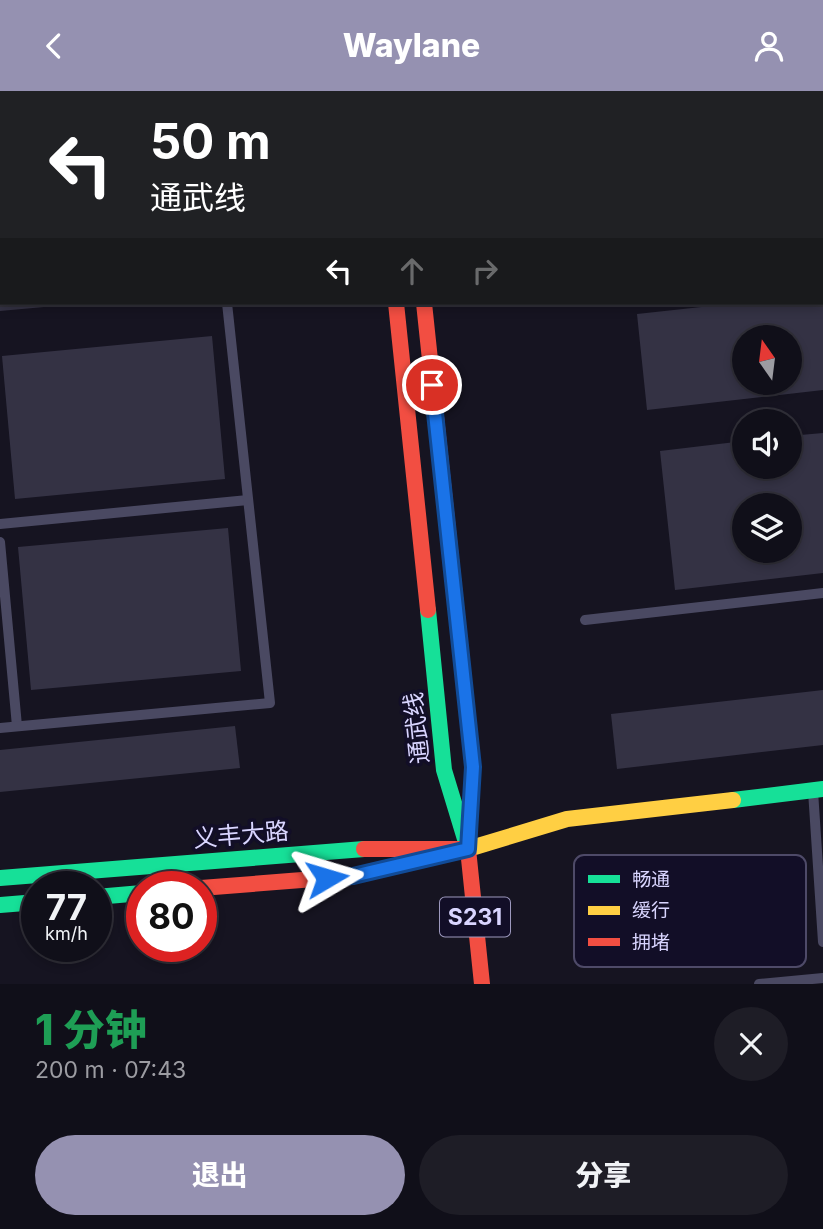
<!DOCTYPE html>
<html lang="zh">
<meta charset="utf-8">
<style>
:root{--surface:#100f19;--page:#1e1d26;--text:#f1f3f6;--muted:#9c9ca2;--line:#302f38;--accent:#9591b1}
body{margin:0;font-family:Inter,"Noto Sans SC",sans-serif;background:var(--page);color:var(--text);height:100vh;display:flex;flex-direction:column;font-size:26px;white-space:nowrap}
*{box-sizing:border-box;margin:0}
p{font-size:23px;color:var(--muted)}
.icon{flex:none;width:38px;height:38px;fill:none;stroke:currentColor;stroke-width:2;stroke-linecap:round;stroke-linejoin:round}
.map{position:relative;height:893px;overflow:hidden}
.details{display:flex;flex-direction:column;background:var(--surface);flex:1}
.details>*{flex:none}
.banner{position:absolute;left:0px;top:0px;width:824px;height:214px;box-shadow:0 4px 10px #0003,0 0 0 2px var(--line);background:#202124;color:#fff;overflow:hidden}
.needle{width:46px;rotate:346deg}
.tools{position:absolute;left:732px;top:234px;display:grid;gap:14px}
.tools a{display:grid;place-items:center;width:70px;height:70px;border-radius:50%;background:var(--surface);box-shadow:0 4px 10px #0003,0 0 0 2px var(--line);font-size:35px}
.speed{position:absolute;left:21px;top:780px;display:flex;gap:14px;font-size:35px;font-weight:700;text-align:center}
.speed>*{display:grid;place-content:center;width:91px;height:91px;border-radius:50%;background:var(--surface);box-shadow:0 4px 10px #0003,0 0 0 2px var(--line);line-height:1}
.speed small{font-size:18px;font-weight:400}
.speed .limit{border:10px solid #d22;background:#fff;color:#111}
.pin{position:absolute;display:grid;place-items:center;width:60px;height:60px;color:#fff;margin:-30px;border:4px solid #fff;border-radius:50%;box-shadow:0 2px 7px #0007}
.me{position:absolute;width:77px;margin:-38px;rotate:83deg;stroke-linejoin:round;filter:drop-shadow(0 0 5px #0008)}
.turn{display:flex;align-items:center;gap:24px;height:147px;padding:0 35px;font-size:32px}
.turn .icon{width:91px;height:91px;stroke-width:2.5}
.turn b{display:block;font-size:49px;line-height:60px}
.lanes{display:flex;align-items:center;height:66px;padding:0 35px;background:#0003;justify-content:center;gap:35px;direction:ltr}
.lanes .off{opacity:.35}
.round{display:grid;place-items:center;flex:none;width:74px;height:74px;border-radius:37px;background:var(--page)}
.summary{display:flex;align-items:center;justify-content:space-between;height:119px;padding:0 35px}
h1{font-size:42px;font-weight:800;line-height:52px;color:#1e9e55}
.primary-button{display:flex;gap:14px;margin-top:auto;padding:14px 35px}
.primary-button a{flex:1;height:80px;border-radius:42px;background:var(--accent);color:#fff;font-size:28px;font-weight:800;line-height:80px;text-align:center}
.primary-button a+a{background:var(--page);color:var(--text)}
header{display:flex;justify-content:space-between;align-items:center;height:91px;padding:0 35px;background:var(--accent);color:#fff;font-size:32px;font-weight:800}
.map>svg:first-child{display:block}
</style>
<header><svg class="icon" aria-label="back" viewBox="0 0 24 24"><path d="M15 5l-7 7 7 7"/></svg>Waylane<svg class="icon" aria-label="person" viewBox="0 0 24 24"><circle cx="12" cy="8" r="4"/><path d="M4 21q1-7 8-7t8 7"/></svg></header>
<div class="map">
<svg width="823" height="893" viewBox="0 0 823 893">
<rect width="100%" height="100%" fill="#161421"/>
<g fill="#343244" fill-rule="evenodd">
<polygon points="0,212 66,212 66,214 0,220"/>
<path d="M738,212H823V299L647,319L637,223ZM744,247H789V292H744Z"/>
<polygon points="212,245 225,388 15,408 2,265"/>
<path d="M823,342V482L675,499L660,360L744,350V376H789V345ZM744,415H789V460H744Z"/>
<polygon points="228,437 241,580 31,599 18,456"/>
<polygon points="823,599 823,654 617,678 611,623"/>
<polygon points="235,635 240,677 0,701 0,659"/>
</g>
<g fill="none" stroke-linecap="round" stroke-linejoin="round">
<g stroke="#4a4962" stroke-width="10">
<polyline points="204,0 205,2"/>
<polyline points="0,433 248,409"/>
<polyline points="0,451 17,635"/>
<polyline points="585,529 823,502"/>
<polyline points="0,637 270,612 227,212"/>
<polyline points="813,700 823,851"/>
<polyline points="759,893 823,887"/>
</g>
<g stroke="#16e098" stroke-width="16">
<polyline points="375,0 375,2"/>
<polyline points="428,519 444,679 468,758"/>
<polyline points="733,709 823,698"/>
<polyline points="0,787 364,758"/>
<polyline points="96,806 142,802"/>
<polyline points="0,814 37,811"/>
</g>
<g stroke="#ffcf43" stroke-width="16">
<polyline points="401,0 401,2"/>
<polyline points="468,758 567,728 733,709"/>
</g>
<g stroke="#f24e42" stroke-width="16">
<polyline points="396,212 428,519"/>
<polyline points="424,212 473,676 469,733"/>
<polyline points="364,758 468,758"/>
<polyline points="468,758 482,893"/>
<polyline points="201,797 353,785 409,772"/>
</g>
</g>
<g fill="none" stroke-linecap="round" stroke-linejoin="round">
<defs>
<polyline id="route" points="327,787 353,785 468,758 473,676 432,294"/>
</defs>
<use href="#route" stroke="#114b97" stroke-width="18"/>
<use href="#route" stroke="#1a73e8" stroke-width="12"/>
</g>
<g text-anchor="middle" stroke-width="7" stroke-linejoin="round" paint-order="stroke">
<rect fill="#120e27" stroke="#9d99be" stroke-width="2" x="440" y="806.5" width="70" height="39" rx="5"/>
<g font-size="23" font-weight="bold" fill="#d9d5ff">
<text x="475" y="834">S231</text>
</g>
<g font-size="24" fill="#d9d5ff" stroke="#120e27">
<text transform="translate(417 637) rotate(-96)" y="8">通武线</text>
<text transform="translate(241 744) rotate(-5)" y="8">义丰大路</text>
</g>
</g>
<rect x="574" y="764" width="232" height="112" rx="10" fill="#120e27" stroke="#4e4a68" stroke-width="2"/>
<rect x="588" y="784" width="32" height="8" fill="#16e098"/>
<rect x="588" y="815" width="32" height="9" fill="#ffcf43"/>
<rect x="588" y="847" width="32" height="8" fill="#f24e42"/>
<g font-size="19" fill="#d9d5ff">
<text x="632" y="795">畅通</text>
<text x="632" y="826">缓行</text>
<text x="632" y="858">拥堵</text>
</g>
</svg>
<div class="tools">
<a><svg class="needle" viewBox="-14 -14 28 28"><path d="M0-13l5 13h-10z" fill="#e53935"/><path d="M0 13l5-13h-10z" fill="#9c9ca2"/></svg></a>
<a><svg class="icon" aria-label="sound" viewBox="0 0 24 24"><path d="M4 9h4l5-4v14l-5-4H4zM17 9q2 3 0 6"/></svg></a>
<a><svg class="icon" aria-label="layers" viewBox="0 0 24 24"><path d="M12 4l9 5-9 5-9-5zM3 14l9 5 9-5"/></svg></a>
</div>
<div class="speed"><div>77<small>km/h</small></div><div class="limit">80</div></div>
<div class="pin" style="left:432px;top:294px;background:#d93025"><svg class="icon" aria-label="arrive" viewBox="0 0 24 24"><path d="M6 21V4h12l-3 4 3 4H6"/></svg></div>
<svg class="me" style="left:327px;top:787px" viewBox="-20 -20 40 40"><path d="M0-17L14 15 0 8-14 15z" fill="#1a73e8" stroke="#fff" stroke-width="4"/></svg>
<div class="banner">
<div class="turn"><svg class="icon" aria-label="left" viewBox="0 0 24 24"><path d="M17 20v-9H6M10 6l-5 5 5 5"/></svg><div><b>50 m</b>通武线</div></div>
<div class="lanes"><svg class="icon" aria-label="left" viewBox="0 0 24 24"><path d="M17 20v-9H6M10 6l-5 5 5 5"/></svg><svg class="icon off" aria-label="ahead" viewBox="0 0 24 24"><path d="M12 20V5M6 11l6-6 6 6"/></svg><svg class="icon off" aria-label="right" viewBox="0 0 24 24"><path d="M7 20v-9h11M14 6l5 5-5 5"/></svg></div>
</div>
</div>
<section class="details">
<div class="summary"><div><h1>1 分钟</h1><p>200 m · 07:43</p></div><a class="round"><svg class="icon" aria-label="close" viewBox="0 0 24 24"><path d="M6 6l12 12M18 6L6 18"/></svg></a></div>
<div class="primary-button"><a>退出</a><a>分享</a></div>
</section>
